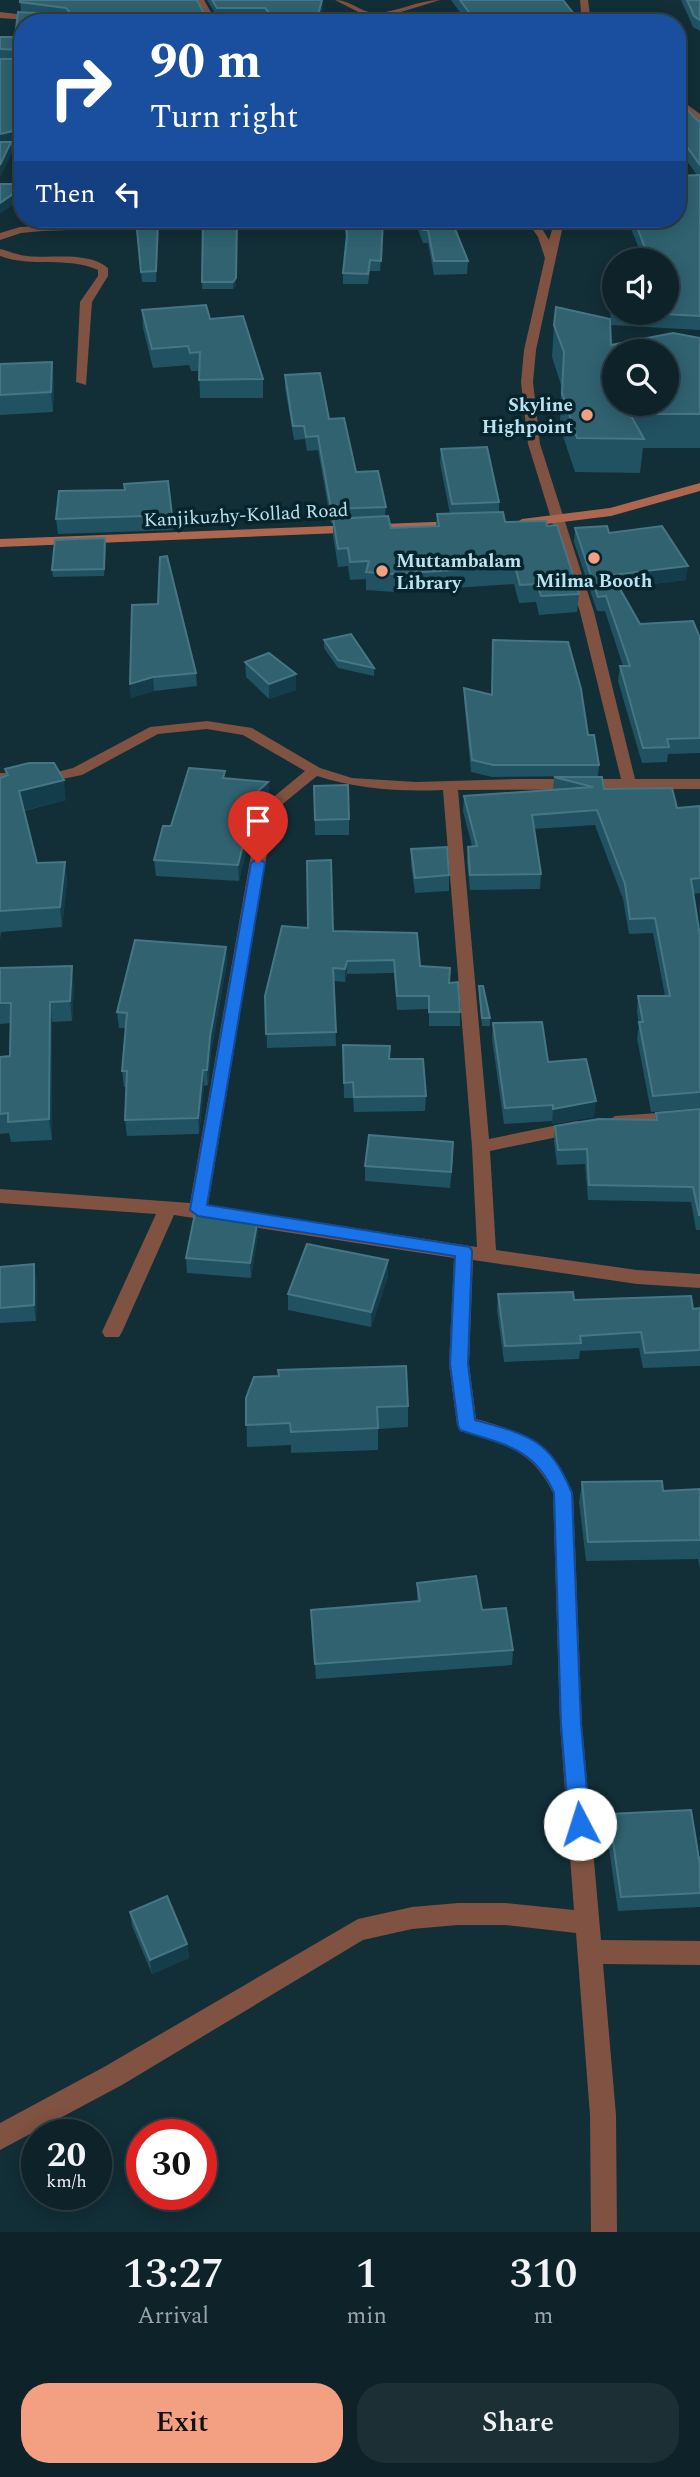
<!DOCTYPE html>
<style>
:root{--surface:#0e2229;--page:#1c2f35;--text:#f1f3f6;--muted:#9ba4a8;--line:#2e3f46;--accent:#f3a082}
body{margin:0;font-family:Spectral,serif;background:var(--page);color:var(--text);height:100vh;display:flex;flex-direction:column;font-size:26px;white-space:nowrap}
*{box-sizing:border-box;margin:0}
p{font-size:23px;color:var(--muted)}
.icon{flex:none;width:38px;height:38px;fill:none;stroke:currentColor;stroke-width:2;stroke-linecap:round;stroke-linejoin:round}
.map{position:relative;height:2232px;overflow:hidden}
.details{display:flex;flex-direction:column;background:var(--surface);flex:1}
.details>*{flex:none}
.hud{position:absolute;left:14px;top:14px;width:672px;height:214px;border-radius:28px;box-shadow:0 4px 18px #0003,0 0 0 2px var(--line);background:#1a4fa0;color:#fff;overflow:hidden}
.controls{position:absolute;left:602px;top:248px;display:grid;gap:14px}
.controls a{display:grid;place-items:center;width:77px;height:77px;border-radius:50%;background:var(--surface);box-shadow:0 4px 18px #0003,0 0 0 2px var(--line);font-size:35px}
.speed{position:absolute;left:21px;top:2119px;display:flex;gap:14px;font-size:35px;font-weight:700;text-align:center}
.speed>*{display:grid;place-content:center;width:91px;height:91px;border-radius:50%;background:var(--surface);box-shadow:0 4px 18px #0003,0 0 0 2px var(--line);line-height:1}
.speed small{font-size:18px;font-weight:400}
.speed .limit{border:10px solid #d22;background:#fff;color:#111}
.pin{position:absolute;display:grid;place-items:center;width:60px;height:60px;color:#fff;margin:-72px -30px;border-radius:50% 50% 50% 0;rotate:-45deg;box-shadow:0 0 7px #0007}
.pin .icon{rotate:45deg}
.me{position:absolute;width:77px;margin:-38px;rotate:355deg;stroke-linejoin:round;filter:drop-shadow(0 0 5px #0008)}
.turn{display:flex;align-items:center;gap:24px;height:147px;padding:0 21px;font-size:32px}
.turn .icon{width:91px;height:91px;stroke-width:2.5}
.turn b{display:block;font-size:49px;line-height:60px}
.then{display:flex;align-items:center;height:66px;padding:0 21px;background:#0003;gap:14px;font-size:26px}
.eta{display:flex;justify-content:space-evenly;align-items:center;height:119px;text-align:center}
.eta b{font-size:42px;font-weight:600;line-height:49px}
.primary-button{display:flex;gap:14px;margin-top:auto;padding:14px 21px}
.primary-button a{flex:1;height:80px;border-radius:28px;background:var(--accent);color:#111;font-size:28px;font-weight:600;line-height:80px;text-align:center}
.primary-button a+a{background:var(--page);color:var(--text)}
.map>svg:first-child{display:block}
</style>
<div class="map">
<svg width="700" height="2232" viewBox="0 0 700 2232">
<rect width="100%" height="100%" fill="#122e37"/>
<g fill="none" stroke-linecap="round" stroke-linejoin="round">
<g fill="#7f5242" fill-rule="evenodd">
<polygon points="196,0 204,0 217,23 209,23"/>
<path d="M335,0C350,0 362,13 376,13C398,12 418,0 440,0L375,20L341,23L364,15Z"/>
<polygon points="580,0 588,0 591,23 582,23"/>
<polygon points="0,12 67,20 71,23 0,18"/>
<polygon points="677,97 700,114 700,122 677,105"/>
<polygon points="23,142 23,148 0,151 0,145"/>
<polygon points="193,219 270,219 265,222 43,231 21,233 0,240 0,233 20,227"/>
<path d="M526,219H536L549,240L552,230L548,219H558L562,230L536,350L533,382L540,444L594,612L635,779H700V789L458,790L489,1139L577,1121L586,1127L577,1133L490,1151L496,1250L637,1270L700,1274V1288L637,1284L473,1260L469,1364L476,1419C528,1433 549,1444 573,1493L582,1724L601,1940L700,1941V1965L603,1964L616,2115L617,2232H591L590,2115L576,1933L505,1925H458L412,1929L363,1940L122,2085L0,2150V2123L104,2067L358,1919L412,1907L458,1903H505L574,1910L560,1724L553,1493C531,1448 504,1445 460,1431L457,1425L449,1364L454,1258L174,1215L122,1332L119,1337H105L102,1332L156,1214L0,1203V1189L190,1203L259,809L305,771L243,735L207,729L158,734L82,775L57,780L0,781V773L57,772L73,768L150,727L207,721L252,728L320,768L352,778L416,782L518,779H621L580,612L528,444L521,382L524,350L545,258L538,237ZM317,776C358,789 400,792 443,790L472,1147L477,1247L208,1205L274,811Z"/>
<path d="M0,249C9,251 17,255 27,256C53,259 87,251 108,268V276L92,302L86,385L76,382L80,302L98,276V270C67,256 32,268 0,256Z"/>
<polygon points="700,1110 700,1122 615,1128 606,1122 615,1116"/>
</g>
<g fill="#ae674e" fill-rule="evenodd">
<polygon points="700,483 700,491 611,516 522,527 516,523 522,519 610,508"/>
<polygon points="459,521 464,522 464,528 0,547 0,539"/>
</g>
</g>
<g fill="#205261">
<polygon points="20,0 197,0 205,16 217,16 207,0 323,0 323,8 319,23 23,23 23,139 11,142 12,152 0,177 0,59 8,59 0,58 0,37 15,37 18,12 31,13 21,12"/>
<polygon points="451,0 563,0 578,19 588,23 468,23"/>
<polygon points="681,0 700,0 700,31 693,27"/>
<polygon points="677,99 698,121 700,120 700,330 611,325 609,281 610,268 614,268 614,313 667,313 667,261 644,261 627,219 677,219 697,175 677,147"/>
<polygon points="136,219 159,229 156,282 142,282"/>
<polygon points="354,219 384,219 380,271 370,271 368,284 343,284 343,273 346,241 345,220 354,220"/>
<polygon points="414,219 451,219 468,261 467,274 434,275 428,243 423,243"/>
<polygon points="203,220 236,285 233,289 202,289"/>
<polygon points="142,310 210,319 263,379 263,398 200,398 199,371 191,371 189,365 153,368 143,328"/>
<polygon points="554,325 611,345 700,338 700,448 643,448 640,473 575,472 560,427 561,385 552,357"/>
<polygon points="0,364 54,382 53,412 0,415"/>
<polygon points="285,375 329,419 356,472 386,507 385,516 391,528 436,526 437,514 450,514 440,463 441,449 499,502 499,512 505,522 547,526 579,594 577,612 539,615 536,602 519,603 514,584 394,592 366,590 366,579 350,580 348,566 338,567 333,536 333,523 331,523 318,450 307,451 305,439 294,440 285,388"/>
<polygon points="172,515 173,530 58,534 56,519"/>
<polygon points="575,528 609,533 686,580 619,588 640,624 700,638 700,753 668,754 667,762 642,763 618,681 620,666 623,666 605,611 597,611 574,542"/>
<polygon points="106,545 104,576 53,577 52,570"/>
<polygon points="132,605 196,673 197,686 154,691 131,698 130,684"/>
<polygon points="324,640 374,668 374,676 338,668 324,648"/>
<polygon points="245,662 296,690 269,699 246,677"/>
<polygon points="464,688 588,735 599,765 598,776 492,777 471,772 464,700"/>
<polygon points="5,769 66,800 24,811 37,863 65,862 67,882 62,927 1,932 0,939 0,778 6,776"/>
<polygon points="554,777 677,808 700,806 700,893 693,894 700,936 700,1108 651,1112 637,1038 639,1025 637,1012 638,996 665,996 653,933 629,934 623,899 595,825 534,829 541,874 540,889 470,890 467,862 468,847 472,846 463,811 464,796 553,790"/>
<polygon points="225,778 268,782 269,797 256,809 239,881 156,876 154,860"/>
<polygon points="314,786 349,819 349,835 315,835"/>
<polygon points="411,849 449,875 449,891 415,893 411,865"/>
<polygon points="333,931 420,966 449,983 460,1012 460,1026 429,1026 429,1009 397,1010 394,973 347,974 345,982 334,981 336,1046 267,1048 265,996"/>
<polygon points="226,947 227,962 211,1052 208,1085 204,1086 199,1134 127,1136 125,1120 127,1087 124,1087 122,1071 126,1028 119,1028 117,1012"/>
<polygon points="0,968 74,986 72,1021 52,1022 52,1140 11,1142 9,1133 0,1134 0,1057 10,1056 11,1023 0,1024"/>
<polygon points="479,986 490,1018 490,1026 482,1026 479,995"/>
<polygon points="493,1023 548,1062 594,1117 552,1124 552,1121 504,1124 492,1039"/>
<polygon points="343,1045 390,1059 426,1096 425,1111 354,1112 353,1098 344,1098"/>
<polygon points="700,1109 700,1230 696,1230 691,1202 588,1200 585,1164 557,1165 554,1142 555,1126 655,1120 656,1113"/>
<polygon points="453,1157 450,1188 365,1181 365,1166"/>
<polygon points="258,1218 258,1233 251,1278 187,1273 186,1258"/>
<polygon points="388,1260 388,1276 371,1327 288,1310 288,1294"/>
<polygon points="0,1267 37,1280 36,1321 0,1323"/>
<polygon points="498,1294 693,1309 700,1308 700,1366 643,1368 639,1348 580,1351 579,1359 504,1362 497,1310"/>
<polygon points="246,1398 408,1406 408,1427 378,1429 378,1450 291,1453 291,1445 247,1447"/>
<polygon points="582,1482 663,1491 700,1489 700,1568 698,1559 586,1561 579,1502"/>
<polygon points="417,1583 482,1610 513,1650 512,1665 316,1679 311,1610 417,1601"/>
<polygon points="609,1814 700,1865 700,1907 618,1911 606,1828"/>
<polygon points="130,1912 187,1944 189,1958 152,1974 132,1926"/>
</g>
<g fill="#133d4a">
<polygon points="323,0 323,8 319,23 316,23"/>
<polygon points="23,128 23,139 11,142 12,152 0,177 0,134"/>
<polygon points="23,187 23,198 0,214 0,203"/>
<polygon points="158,219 159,229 156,282 156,271"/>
<polygon points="237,219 236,285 233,289 233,282"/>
<polygon points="52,362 54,382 53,412 51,392"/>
<polygon points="105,538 106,545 104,576 104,569"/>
<polygon points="688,566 686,580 610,589 612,575"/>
<polygon points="296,674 296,690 269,699 269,684"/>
<polygon points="153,677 154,691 131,698 130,684"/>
<polygon points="64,780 66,800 21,811 19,791"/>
<polygon points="268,782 269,797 256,809 239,881 238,865 256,793"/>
<polygon points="65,862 67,882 62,927 60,907"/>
<polygon points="226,947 227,962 211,1052 208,1085 207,1070 210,1037"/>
<polygon points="347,961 347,974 345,982 345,969"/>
<polygon points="72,966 74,986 72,1021 70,1001"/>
<polygon points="50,1002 52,1022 52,1140 49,1119"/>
<polygon points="203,1070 204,1086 199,1134 198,1118"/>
<polygon points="596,1101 594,1117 552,1124 553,1109"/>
<polygon points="258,1218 258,1233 251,1278 250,1263"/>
<polygon points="388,1260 388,1276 371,1327 371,1312"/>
<polygon points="34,1264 37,1280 36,1321 34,1305"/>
<polygon points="187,1944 189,1958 152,1974 150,1960"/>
</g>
<g fill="#306270" stroke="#467684" stroke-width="2" fill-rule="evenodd">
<polygon points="20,0 197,0 205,16 271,15 265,8 217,8 212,0 322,0 316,23 23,23 23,50 0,49 0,37 15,37 18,12 72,15 66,8 20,2"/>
<polygon points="460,0 563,0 578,19 588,23 477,23"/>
<polygon points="687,0 700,0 700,20 694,16"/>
<polygon points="23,57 23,128 22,129 0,134 0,59 22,59"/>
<polygon points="677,99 698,121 700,120 700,165 677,133"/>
<polygon points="0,142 11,142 0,165"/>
<polygon points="700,175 700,316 647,313 667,313 667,261 650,261 634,219 677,219 677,176"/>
<polygon points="0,184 23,184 23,187 0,203"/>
<polygon points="136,219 158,219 156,271 141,272"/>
<polygon points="237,219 236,278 233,282 202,282 203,220"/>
<polygon points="355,219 383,219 381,261 370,260 368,274 343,273 347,235 345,220 355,220"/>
<polygon points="419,219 451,219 468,261 434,261 428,230 423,230"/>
<polygon points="610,268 614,268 614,311 612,311"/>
<polygon points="206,305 210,319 243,316 263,379 199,380 200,352 190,353 188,346 152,349 142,310"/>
<path d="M556,307L610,319L611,345L673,333L700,338V414H630L644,439L577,438L562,393L564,352L554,325ZM614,352H667V404H614Z"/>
<polygon points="52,362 51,392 0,395 0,364"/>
<polygon points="320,373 329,419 344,418 356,472 378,471 386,507 331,509 318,436 306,437 304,426 293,426 285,375"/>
<polygon points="487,447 499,502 452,504 441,449"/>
<polygon points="168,481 172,515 56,519 59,491 125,490 124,484"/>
<polygon points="503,512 505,522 546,521 547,526 557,525 579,594 541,596 537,584 520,585 515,566 394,574 366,572 369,561 350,562 348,548 338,549 333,519 388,516 391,528 439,526 437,514"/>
<polygon points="607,526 609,533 662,526 688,566 612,575 640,624 693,621 700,638 700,738 667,739 669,747 643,748 620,666 630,666 606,596 598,597 575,528"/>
<polygon points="105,538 104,569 52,570 55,540"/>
<polygon points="167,556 196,673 153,677 130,684 132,605 158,604 160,557"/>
<polygon points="351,634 374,668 338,660 324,640"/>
<polygon points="493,640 568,642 581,689 588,735 594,735 599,765 493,765 472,760 464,688 492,695"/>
<polygon points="269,653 296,674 269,684 245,662"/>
<polygon points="29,763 54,763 64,780 19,791 37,863 65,862 60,907 0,911 0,778 8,775 5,769"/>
<polygon points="189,768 225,771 223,778 268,782 256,793 238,865 154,860 163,826 171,826"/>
<polygon points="554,777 602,777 604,789 672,788 677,808 700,806 700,878 691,879 700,936 700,1092 653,1096 639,1022 643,1022 638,996 670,996 655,918 630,919 625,884 597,810 532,815 541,874 470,875 468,847 477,846 464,796 593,787"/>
<polygon points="348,785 349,819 315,820 314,786"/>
<polygon points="447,847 449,875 415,878 411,849"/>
<polygon points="331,860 333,931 417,933 420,966 450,968 449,983 458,982 460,1012 429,1012 429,996 397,996 394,960 347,961 345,969 333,968 336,1032 266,1034 265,996 282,926 308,928 307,861"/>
<polygon points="135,940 226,947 210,1037 207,1070 203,1070 198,1118 125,1120 127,1071 122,1071 127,1013 117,1012"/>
<polygon points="72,966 70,1001 50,1002 49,1119 8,1122 8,1113 0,1114 0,1057 10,1056 11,1003 0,1003 0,968"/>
<polygon points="479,986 483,986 490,1018 482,1018"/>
<polygon points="542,1022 548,1062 586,1059 596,1101 553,1109 553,1105 505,1108 493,1023"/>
<polygon points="343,1045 390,1046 389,1059 423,1059 426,1096 354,1097 353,1082 344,1083"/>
<polygon points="700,1109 700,1215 699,1215 693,1187 589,1185 587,1149 558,1150 555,1126 599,1119 657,1120 656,1113"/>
<polygon points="369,1135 453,1142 451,1172 365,1166"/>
<polygon points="195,1213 258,1218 250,1263 186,1258"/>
<polygon points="307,1244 388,1260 371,1312 288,1294"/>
<polygon points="34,1264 34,1305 0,1308 0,1267"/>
<polygon points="573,1292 574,1300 691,1296 693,1309 700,1308 700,1350 645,1353 641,1332 580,1336 581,1343 505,1346 498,1294"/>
<polygon points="406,1366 408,1406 377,1407 378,1428 291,1432 290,1423 246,1425 246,1398 254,1377 279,1376 278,1370"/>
<polygon points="662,1481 663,1491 700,1489 700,1540 588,1542 582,1482"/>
<polygon points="476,1576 482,1610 506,1608 513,1650 315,1664 311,1610 420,1601 417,1583"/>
<polygon points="691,1810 700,1865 700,1893 621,1897 609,1814"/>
<polygon points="167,1896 187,1944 150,1960 130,1912"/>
</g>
<path fill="#1a73e8" stroke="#114b97" stroke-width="2" d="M258,858L265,863L207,1205L470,1247L472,1251L468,1364L475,1420C529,1435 550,1439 572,1493L581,1724L590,1824L587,1831L580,1834L572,1831L569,1824L561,1724L554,1493C534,1447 504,1445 460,1430L458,1425L450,1364L455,1256L198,1216L190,1210L251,863Z"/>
<g fill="#f3a082" stroke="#07242c" stroke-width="2.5">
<circle cx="587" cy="415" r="7"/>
<circle cx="594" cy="558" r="7"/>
<circle cx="382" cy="571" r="7"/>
</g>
<g text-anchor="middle" stroke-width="7" stroke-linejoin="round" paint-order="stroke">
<g font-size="19" font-weight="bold" fill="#bae3f1" stroke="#07242c" text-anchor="end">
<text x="573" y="411">Skyline<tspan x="573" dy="22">Highpoint</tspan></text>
<text x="396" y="567" text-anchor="start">Muttambalam<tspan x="396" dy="22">Library</tspan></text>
<text x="594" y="587" text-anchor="middle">Milma Booth</text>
</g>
<g font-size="19" fill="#bae3f1" stroke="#07242c">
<text transform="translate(246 514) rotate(-3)" y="7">Kanjikuzhy-Kollad Road</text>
</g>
</g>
</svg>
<div class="controls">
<a><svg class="icon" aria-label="sound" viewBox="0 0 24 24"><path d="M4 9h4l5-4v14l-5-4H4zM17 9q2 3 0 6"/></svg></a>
<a><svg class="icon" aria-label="search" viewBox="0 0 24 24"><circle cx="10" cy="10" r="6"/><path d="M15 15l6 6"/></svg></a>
</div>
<div class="speed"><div>20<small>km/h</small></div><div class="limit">30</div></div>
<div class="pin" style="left:258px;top:863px;background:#d93025"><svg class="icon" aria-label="arrive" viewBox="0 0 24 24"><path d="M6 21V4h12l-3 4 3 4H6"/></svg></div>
<svg class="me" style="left:580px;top:1824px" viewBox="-20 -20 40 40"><circle r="19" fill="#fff"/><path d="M0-13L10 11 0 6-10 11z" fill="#1a73e8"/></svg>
<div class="hud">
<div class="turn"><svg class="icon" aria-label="right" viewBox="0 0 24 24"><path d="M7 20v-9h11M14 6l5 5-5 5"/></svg><div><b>90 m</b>Turn right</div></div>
<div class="then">Then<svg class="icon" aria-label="left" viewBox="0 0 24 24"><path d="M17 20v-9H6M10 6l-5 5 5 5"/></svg></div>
</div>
</div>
<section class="details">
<div class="eta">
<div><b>13:27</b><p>Arrival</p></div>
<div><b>1</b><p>min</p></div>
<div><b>310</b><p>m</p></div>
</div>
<div class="primary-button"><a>Exit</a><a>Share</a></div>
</section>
